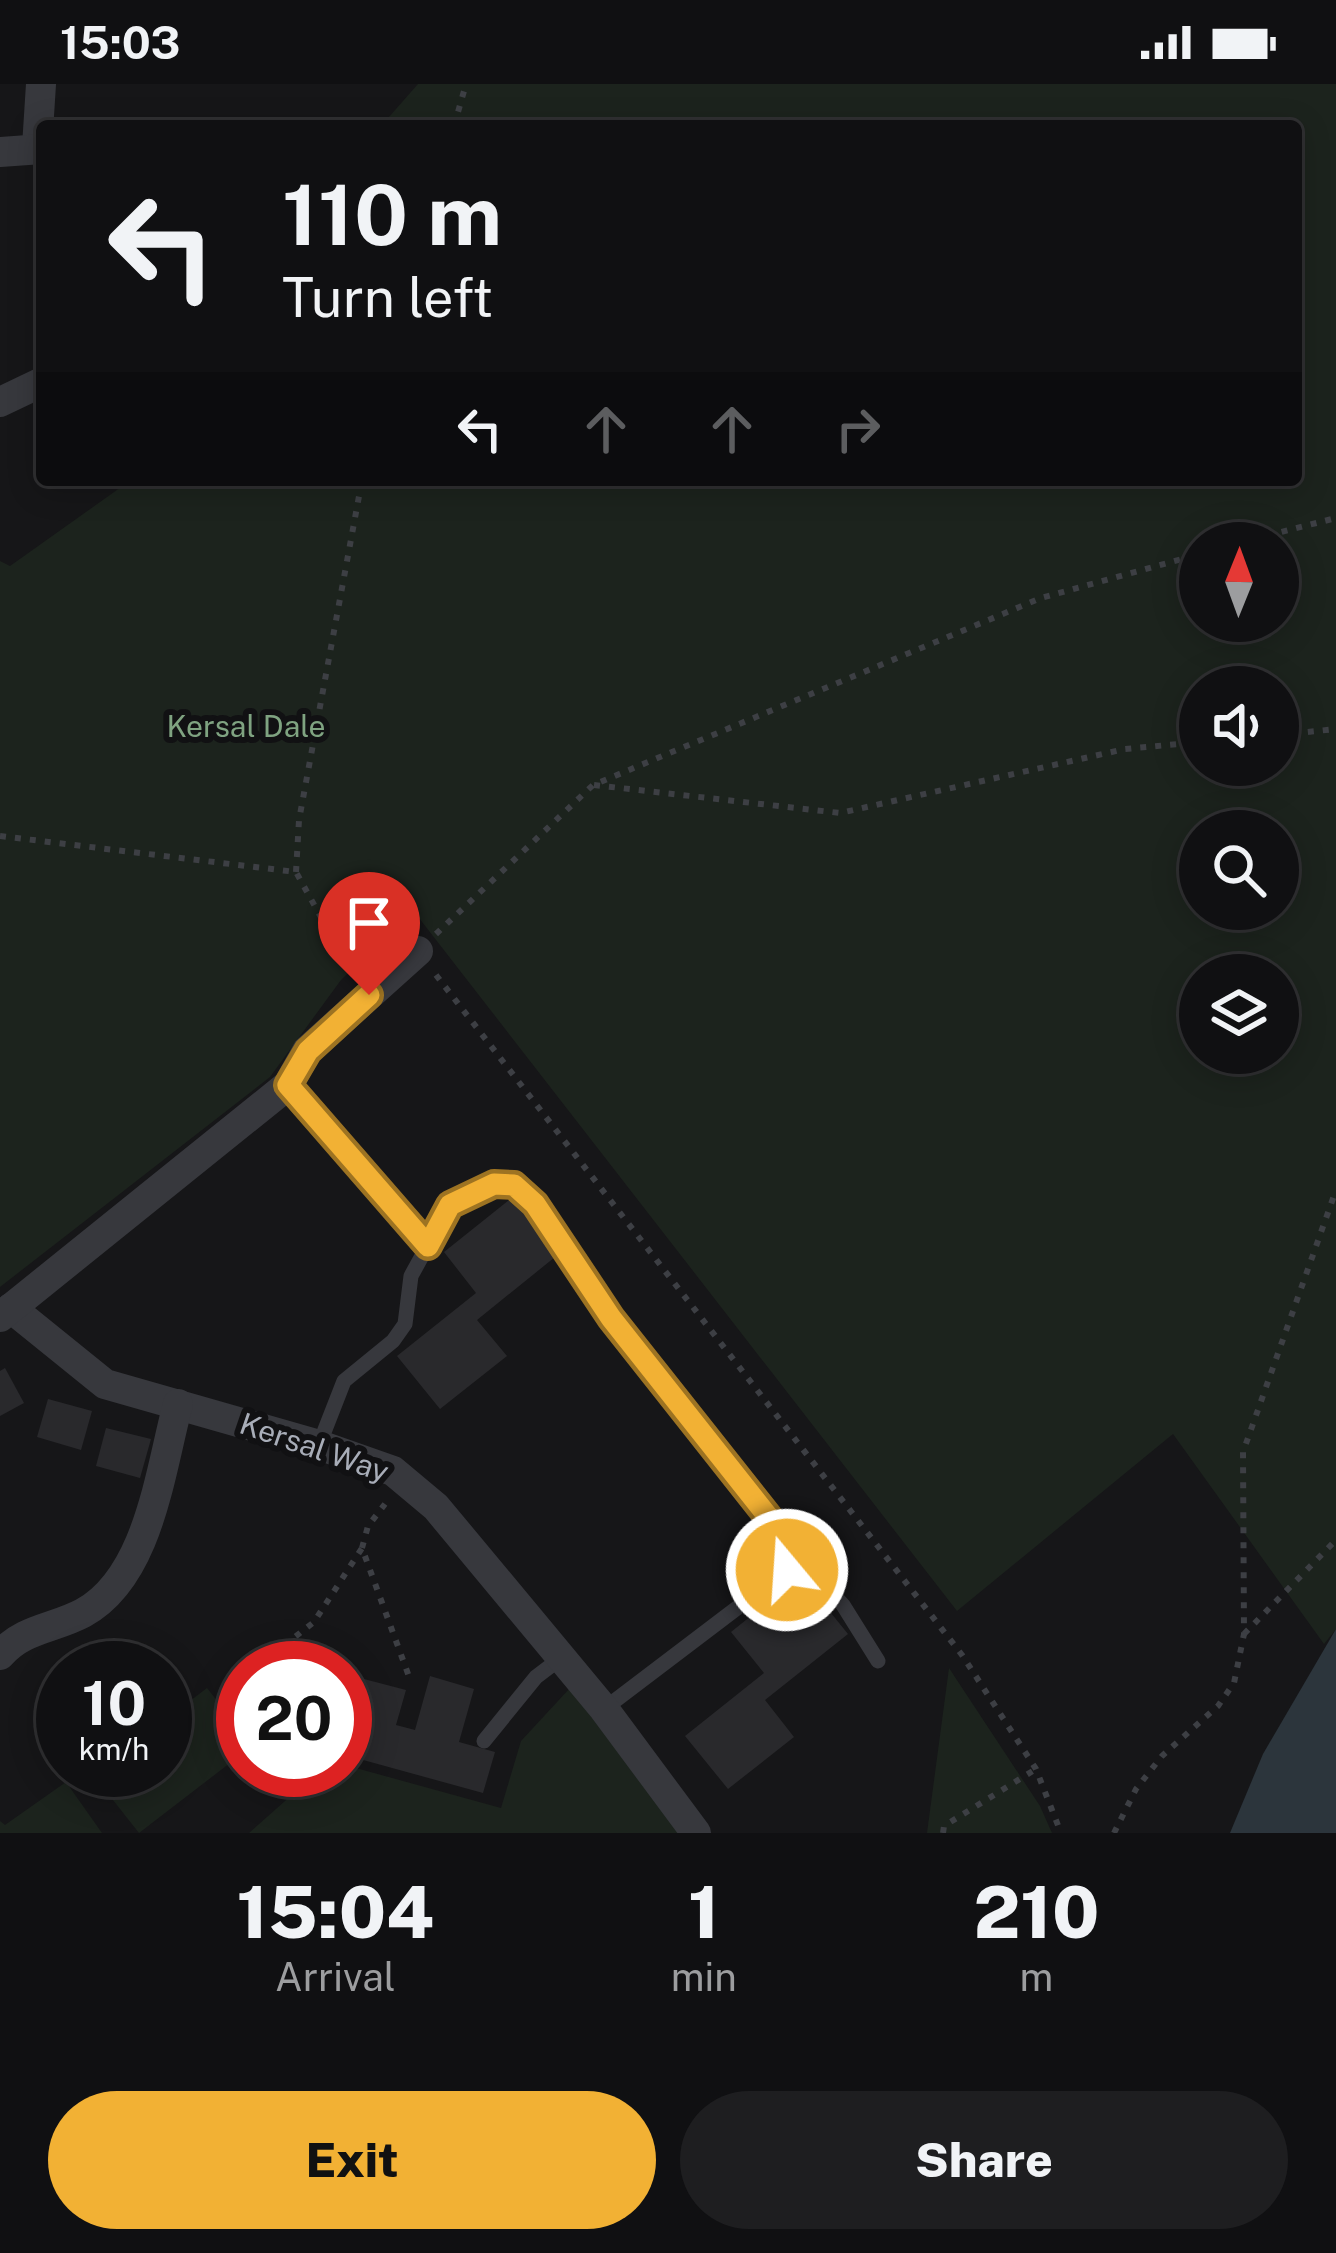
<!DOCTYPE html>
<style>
:root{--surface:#101012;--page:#1e1e20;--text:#f1f3f6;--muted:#9c9d9f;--line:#303032;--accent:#f2b134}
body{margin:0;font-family:"Public Sans",sans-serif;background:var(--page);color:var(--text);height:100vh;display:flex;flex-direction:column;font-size:45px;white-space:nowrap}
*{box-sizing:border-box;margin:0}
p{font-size:39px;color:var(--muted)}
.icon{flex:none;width:66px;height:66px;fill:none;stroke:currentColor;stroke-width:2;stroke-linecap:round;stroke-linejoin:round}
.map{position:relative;height:1749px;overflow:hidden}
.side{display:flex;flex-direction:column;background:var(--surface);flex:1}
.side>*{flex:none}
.top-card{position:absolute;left:36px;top:36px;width:1266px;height:366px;border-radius:12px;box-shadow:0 6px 30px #0003,0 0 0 3px var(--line);background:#101012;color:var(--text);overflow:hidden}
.needle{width:78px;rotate:1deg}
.tools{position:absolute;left:1179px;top:438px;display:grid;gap:24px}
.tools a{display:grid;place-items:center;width:120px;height:120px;border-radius:50%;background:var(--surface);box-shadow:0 6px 30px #0003,0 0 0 3px var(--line);font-size:60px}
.speed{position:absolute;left:36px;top:1557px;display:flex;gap:24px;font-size:60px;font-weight:700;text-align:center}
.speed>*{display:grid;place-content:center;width:156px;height:156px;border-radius:50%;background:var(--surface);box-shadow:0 6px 30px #0003,0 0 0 3px var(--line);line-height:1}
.speed small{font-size:30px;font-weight:400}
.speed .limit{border:18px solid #d22;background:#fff;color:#111}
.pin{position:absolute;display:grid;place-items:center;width:102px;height:102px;color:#fff;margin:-123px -51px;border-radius:50% 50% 50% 0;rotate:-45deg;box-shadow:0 0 12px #0007}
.pin .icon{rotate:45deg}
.me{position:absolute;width:132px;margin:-66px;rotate:342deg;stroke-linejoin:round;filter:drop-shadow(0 0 9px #0008)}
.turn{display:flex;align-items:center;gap:42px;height:252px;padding:0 48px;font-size:54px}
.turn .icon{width:156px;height:156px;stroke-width:2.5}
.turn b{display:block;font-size:84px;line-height:102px}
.lanes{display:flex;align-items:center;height:114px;padding:0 48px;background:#0003;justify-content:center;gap:60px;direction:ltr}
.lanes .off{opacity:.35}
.eta{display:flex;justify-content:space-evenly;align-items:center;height:204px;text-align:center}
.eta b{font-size:72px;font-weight:800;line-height:84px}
.cta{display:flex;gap:24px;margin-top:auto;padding:24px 48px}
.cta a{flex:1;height:138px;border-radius:72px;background:var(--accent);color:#111;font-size:48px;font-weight:800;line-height:138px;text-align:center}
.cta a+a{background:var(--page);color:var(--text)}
.status{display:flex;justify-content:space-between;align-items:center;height:84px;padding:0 60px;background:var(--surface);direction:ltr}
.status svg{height:33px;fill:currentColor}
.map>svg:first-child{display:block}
</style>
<div class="status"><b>15:03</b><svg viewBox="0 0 49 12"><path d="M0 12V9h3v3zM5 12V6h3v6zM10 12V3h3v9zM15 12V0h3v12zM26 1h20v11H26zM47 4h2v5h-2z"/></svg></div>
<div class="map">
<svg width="1336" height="1749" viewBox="0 0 1336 1749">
<rect width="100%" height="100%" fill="#161618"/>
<g fill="#1c231d" fill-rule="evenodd">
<path d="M418,0H1336V1545L1324,1560L1173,1350L957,1527L412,825L341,896L270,993L0,1203V477L10,482L131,396H1296V42H381ZM1200,459H1278V537H1200ZM1200,603H1278V681H1200ZM1200,747H1278V825H1200ZM1200,891H1278V969H1200Z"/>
<polygon points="949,1584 1040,1722 1052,1749 927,1749"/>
<polygon points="207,1604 243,1650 243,1669 139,1749 94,1692 102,1686 165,1686 165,1636"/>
<polygon points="570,1604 679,1749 249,1749 320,1686 345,1686 345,1681 501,1724 521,1657"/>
<polygon points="66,1698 102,1749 0,1749 0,1737 5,1741"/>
</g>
<polygon fill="#2c353c" points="1336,1545 1336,1749 1230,1749 1263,1670"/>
<g fill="#29292c">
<polygon points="514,1112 560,1169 477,1236 507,1272 440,1325 397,1272 476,1209 444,1168"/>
<polygon points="5,1284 24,1319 0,1332 0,1287"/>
<polygon points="48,1315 92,1327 81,1366 37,1353"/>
<polygon points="106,1344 151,1355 140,1394 96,1382"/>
<polygon points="801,1492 848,1550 765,1616 794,1653 728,1705 685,1652 764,1589 731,1548"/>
<polygon points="430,1592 474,1605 459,1658 495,1668 483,1709 345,1671 364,1595 406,1606 396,1641 415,1646"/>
</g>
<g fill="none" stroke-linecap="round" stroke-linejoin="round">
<g stroke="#3d3f44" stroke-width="6" stroke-dasharray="6 9" stroke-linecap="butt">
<polyline points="454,42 466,0"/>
<polyline points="1238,459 1336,434"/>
<polyline points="1278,651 1336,645"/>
<polyline points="594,701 840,729 1125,665 1200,658"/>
<polyline points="0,752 296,788 322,835 376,869"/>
<polyline points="296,788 299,736 362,396"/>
<polyline points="436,850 593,701 1041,514 1200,470"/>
<polyline points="436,891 962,1571 1036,1685 1061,1749"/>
<polyline points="362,1464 368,1442 385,1420"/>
<polyline points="1244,1550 1336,1456"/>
<polyline points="272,1571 314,1538 362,1464 411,1598"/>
<polyline points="943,1749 944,1742 1036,1685"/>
<polyline points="1114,1749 1136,1705 1162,1672 1218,1622 1234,1599 1244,1550 1243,1368 1336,1106"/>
</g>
<g stroke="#37383d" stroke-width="15">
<polyline points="288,1001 428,1162"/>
<polyline points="319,1361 344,1297 393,1257 405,1240 411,1192 450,1121 494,1100 514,1101 535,1120 611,1234 761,1420 791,1465 787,1486 604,1625"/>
<polyline points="791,1465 843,1521 878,1577"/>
<polyline points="484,1657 536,1593 561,1574"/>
</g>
<g stroke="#37383d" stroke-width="30">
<polyline points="37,63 41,0"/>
<polyline points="0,68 42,65"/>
<polyline points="0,318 42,298"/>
<polyline points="11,1224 105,1300 319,1361 393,1387 436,1423 604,1625 696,1749"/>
<polyline points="0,1233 288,1001 307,967 418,867"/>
<path d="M0,1571C24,1544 53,1545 83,1529C149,1493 160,1387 178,1320"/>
</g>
</g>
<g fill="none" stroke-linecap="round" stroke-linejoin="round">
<defs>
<polyline id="route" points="369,911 308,967 288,1001 428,1162 450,1121 494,1100 514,1101 535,1120 611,1234 785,1454 790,1465 787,1486"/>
</defs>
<use href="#route" stroke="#9d7322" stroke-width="30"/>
<use href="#route" stroke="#f2b134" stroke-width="21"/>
</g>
<g text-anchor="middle" stroke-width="12" stroke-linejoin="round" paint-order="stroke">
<g font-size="30" fill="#7fa381" stroke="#111113">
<text x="246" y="653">Kersal Dale</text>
</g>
<g font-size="30" fill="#a8adb8" stroke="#111113">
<text transform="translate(314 1364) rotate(19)" y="10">Kersal Way</text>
</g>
</g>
</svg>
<div class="tools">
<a><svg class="needle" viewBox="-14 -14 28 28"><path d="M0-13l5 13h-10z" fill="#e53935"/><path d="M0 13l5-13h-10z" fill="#9c9d9f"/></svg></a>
<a><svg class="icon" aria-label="sound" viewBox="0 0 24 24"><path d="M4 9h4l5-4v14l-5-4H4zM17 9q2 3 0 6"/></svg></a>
<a><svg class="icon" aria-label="search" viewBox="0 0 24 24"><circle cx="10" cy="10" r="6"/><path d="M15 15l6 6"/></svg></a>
<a><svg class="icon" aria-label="layers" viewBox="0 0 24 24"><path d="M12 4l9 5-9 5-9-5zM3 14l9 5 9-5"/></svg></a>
</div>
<div class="speed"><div>10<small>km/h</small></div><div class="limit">20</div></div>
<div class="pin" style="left:369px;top:911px;background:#d93025"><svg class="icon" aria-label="arrive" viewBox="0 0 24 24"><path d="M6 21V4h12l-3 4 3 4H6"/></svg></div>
<svg class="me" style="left:787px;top:1486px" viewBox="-20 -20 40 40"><circle r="17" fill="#f2b134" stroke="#fff" stroke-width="3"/><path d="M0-11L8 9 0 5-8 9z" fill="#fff"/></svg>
<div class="top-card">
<div class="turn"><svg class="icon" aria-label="left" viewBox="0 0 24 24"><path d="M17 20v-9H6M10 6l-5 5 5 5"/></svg><div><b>110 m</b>Turn left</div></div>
<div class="lanes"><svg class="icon" aria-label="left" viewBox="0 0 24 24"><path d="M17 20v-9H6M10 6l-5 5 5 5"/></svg><svg class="icon off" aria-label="ahead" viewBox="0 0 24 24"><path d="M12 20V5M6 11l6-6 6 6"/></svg><svg class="icon off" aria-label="ahead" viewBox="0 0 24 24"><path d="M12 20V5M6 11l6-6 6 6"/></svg><svg class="icon off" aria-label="right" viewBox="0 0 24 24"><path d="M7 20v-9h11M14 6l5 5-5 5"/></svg></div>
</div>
</div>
<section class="side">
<div class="eta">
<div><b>15:04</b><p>Arrival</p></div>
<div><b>1</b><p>min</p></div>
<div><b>210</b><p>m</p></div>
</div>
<div class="cta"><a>Exit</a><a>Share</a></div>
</section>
